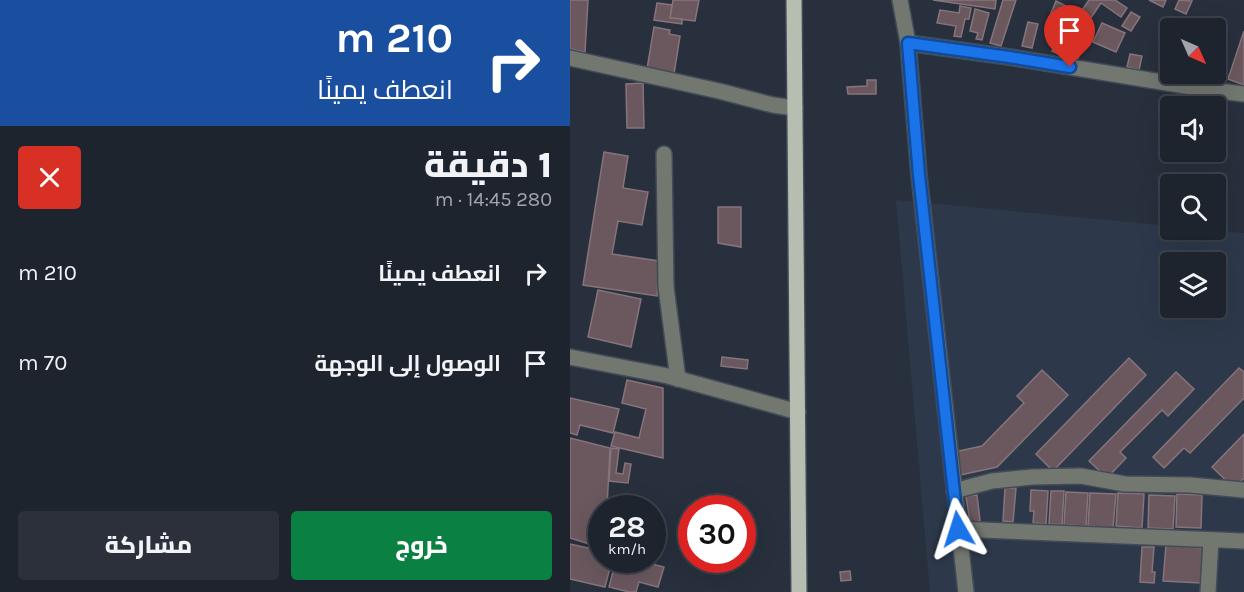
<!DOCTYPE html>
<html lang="ar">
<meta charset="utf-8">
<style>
:root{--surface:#1e242e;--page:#2b303a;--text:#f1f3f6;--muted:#a1a4aa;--line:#3c414a;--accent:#0b8043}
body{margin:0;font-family:Karla,Cairo,sans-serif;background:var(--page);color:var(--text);direction:rtl;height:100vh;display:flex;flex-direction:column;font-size:22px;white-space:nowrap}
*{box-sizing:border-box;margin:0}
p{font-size:20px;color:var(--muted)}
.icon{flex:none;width:33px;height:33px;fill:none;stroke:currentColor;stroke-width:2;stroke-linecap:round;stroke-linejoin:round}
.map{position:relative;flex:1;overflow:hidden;direction:ltr}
.sheet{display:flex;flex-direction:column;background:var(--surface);width:570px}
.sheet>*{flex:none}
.hud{background:#1a4fa0;color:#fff;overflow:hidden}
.needle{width:39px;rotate:135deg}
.fabs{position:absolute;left:590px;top:18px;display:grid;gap:12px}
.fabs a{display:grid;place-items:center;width:66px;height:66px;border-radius:6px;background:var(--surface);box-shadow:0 6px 24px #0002,0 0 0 2px var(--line);font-size:30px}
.speed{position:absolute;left:18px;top:495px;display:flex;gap:12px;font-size:30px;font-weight:700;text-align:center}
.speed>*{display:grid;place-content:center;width:78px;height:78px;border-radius:50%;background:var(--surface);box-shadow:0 6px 24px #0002,0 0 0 2px var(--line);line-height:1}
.speed small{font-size:15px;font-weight:400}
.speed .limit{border:9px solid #d22;background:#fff;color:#111}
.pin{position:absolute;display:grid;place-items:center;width:51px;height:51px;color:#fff;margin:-62px -26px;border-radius:50% 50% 50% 0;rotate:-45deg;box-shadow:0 0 6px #0007}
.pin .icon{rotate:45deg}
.me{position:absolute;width:66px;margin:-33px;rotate:354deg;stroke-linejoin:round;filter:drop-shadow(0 0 4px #0008)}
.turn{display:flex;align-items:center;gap:21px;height:126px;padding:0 18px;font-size:27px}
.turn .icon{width:78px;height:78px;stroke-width:2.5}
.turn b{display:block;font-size:42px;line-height:51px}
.round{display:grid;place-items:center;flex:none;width:63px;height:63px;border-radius:6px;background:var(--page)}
.headline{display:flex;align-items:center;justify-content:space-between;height:102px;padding:0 18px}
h1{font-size:36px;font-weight:800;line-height:45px}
.button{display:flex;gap:12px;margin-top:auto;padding:12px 18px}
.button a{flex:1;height:69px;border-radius:6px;background:var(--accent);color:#fff;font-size:24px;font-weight:800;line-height:69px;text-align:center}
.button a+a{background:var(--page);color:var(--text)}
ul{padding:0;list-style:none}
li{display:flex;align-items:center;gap:18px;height:90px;padding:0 18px}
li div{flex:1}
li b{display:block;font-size:22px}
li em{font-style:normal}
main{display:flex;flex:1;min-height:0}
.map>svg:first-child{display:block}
</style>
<main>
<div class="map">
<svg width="674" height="592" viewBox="0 0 674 592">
<rect width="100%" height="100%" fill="#28303d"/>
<path fill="#2d394b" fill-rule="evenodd" d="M326,200L600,226V230H633L674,233V592H360ZM600,262H645V308H600Z"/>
<g fill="#6a585e" stroke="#87747b" stroke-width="1.5">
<polygon points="0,0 18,0 15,52 0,49"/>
<polygon points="103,0 129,0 125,21 100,18"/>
<polygon points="363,0 426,0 425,9"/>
<polygon points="433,0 446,0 431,46 420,43"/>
<polygon points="519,0 545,0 557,8 551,17 531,3 518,22 508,16"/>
<polygon points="579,0 596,0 593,7"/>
<polygon points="609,0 622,1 616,14 605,9"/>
<polygon points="486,1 500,8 494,24 479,18"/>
<polygon points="87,3 102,5 100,18 112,19 112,24 84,20"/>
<polygon points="390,6 401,8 399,19 395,19 391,37 384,36 386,26 367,23 370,10 389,13"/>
<polygon points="405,9 419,13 412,40 406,39 408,33 400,31"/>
<polygon points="561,12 570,17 561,31 552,26"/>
<polygon points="458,22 468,24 462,48 452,46"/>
<polygon points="532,23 555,33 546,52 523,42"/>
<polygon points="84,27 100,30 99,34 110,36 104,74 77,69"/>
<polygon points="674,31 674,85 658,79"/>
<polygon points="486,42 498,46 493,56 482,51"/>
<polygon points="503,43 512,47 508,58 499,55"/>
<polygon points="560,54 572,56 569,70 557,67"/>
<polygon points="297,80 306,80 306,94 278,94 277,87 297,86"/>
<polygon points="73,83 74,128 57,128 56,84"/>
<polygon points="34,152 58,156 53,188 78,192 72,225 48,221 42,254 89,261 87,296 13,285"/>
<polygon points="148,207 171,207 171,247 148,243"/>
<polygon points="28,290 71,299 61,347 18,337"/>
<polygon points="152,357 178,360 177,369 151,366"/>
<polygon points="559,358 576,375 483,471 466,454"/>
<polygon points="669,368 674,372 674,398 620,453 614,448 594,468 583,457"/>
<polygon points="472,370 498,395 427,467 390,475 384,452 412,446 454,403 447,396"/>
<polygon points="606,372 624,389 598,416 592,410 550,452 556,458 537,478 519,461"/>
<polygon points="57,380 93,388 93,458 41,446 45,432 69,438 76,409 52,403"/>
<polygon points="0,398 49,409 43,433 10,425 7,435 0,433"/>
<polygon points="674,434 674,478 664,488 642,467"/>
<polygon points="0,438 40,448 37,508 32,508 32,548 0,538"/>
<polygon points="41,448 49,449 46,473 53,474 55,463 61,464 58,483 39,481"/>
<polygon points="435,488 446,488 443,522 433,521"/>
<polygon points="461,490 478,491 476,524 463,523 464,511 460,511"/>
<polygon points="481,491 494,491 492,525 479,524"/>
<polygon points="496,492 518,493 516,526 494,525"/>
<polygon points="520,493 546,494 543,528 518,526"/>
<polygon points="548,493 574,494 572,528 546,526"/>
<polygon points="607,494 632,495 631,528 606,527"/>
<polygon points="407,495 410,521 400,523 396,496"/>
<polygon points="579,495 605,496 603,529 578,528"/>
<polygon points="0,544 32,551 32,560 42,560 35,587 0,579"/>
<polygon points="596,545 634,548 631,583 593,581"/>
<polygon points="572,547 584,547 582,572 585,572 584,583 570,582"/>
<polygon points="46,560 65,560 94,567 88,587 69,582 66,592 59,592 39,587"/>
<polygon points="280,571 281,580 271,581 270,572"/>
</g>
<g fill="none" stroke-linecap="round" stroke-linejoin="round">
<defs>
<g id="minor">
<polyline points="330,0 338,43 349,175 396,592"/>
<polyline points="338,43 439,57 640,90 674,94"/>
<polyline points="0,58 149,91 203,105 225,108"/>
<polyline points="94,154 96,287 108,379"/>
<polyline points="0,357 98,376 228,412"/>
<polyline points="384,491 422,481 462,477 511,476 555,484 620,485 674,490"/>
<polyline points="388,529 674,541"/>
<polyline points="638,592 641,540"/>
</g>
<polyline id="major" points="224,0 229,592"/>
</defs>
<use href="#minor" stroke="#434b57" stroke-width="18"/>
<use href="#major" stroke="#434b57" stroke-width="18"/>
<use href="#minor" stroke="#727770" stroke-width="15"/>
<use href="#major" stroke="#b5beb0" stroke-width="15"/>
</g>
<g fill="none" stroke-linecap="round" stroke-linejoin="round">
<defs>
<polyline id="route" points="388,529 349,175 338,43 439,57 500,67"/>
</defs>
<use href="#route" stroke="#114b97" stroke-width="15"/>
<use href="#route" stroke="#1a73e8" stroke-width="10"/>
</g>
</svg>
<div class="fabs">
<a><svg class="needle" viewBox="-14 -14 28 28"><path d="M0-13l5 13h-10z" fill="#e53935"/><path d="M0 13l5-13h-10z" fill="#a1a4aa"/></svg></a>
<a><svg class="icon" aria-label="sound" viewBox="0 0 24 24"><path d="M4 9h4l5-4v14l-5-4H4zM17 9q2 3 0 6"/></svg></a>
<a><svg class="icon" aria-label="search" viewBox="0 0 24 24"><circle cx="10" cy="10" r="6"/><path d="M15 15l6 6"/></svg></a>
<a><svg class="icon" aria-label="layers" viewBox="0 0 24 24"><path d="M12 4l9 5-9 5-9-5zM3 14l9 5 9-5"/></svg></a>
</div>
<div class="speed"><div>28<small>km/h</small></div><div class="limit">30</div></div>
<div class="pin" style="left:500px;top:67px;background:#d93025"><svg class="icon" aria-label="arrive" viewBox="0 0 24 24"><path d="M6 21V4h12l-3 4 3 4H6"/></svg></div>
<svg class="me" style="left:388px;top:529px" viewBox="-20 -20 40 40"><path d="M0-17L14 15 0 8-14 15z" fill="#1a73e8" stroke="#fff" stroke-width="4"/></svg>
</div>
<section class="sheet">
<div class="hud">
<div class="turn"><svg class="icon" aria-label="right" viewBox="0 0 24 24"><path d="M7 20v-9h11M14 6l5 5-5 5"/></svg><div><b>210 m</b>انعطف يمينًا</div></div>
</div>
<div class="headline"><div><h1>1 دقيقة</h1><p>280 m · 14:45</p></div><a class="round" style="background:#d93025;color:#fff"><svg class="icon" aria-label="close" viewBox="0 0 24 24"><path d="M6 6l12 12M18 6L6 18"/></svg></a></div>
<ul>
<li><svg class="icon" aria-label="right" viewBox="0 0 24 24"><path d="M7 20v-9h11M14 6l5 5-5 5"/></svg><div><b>انعطف يمينًا</b></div><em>210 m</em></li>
<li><svg class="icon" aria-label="arrive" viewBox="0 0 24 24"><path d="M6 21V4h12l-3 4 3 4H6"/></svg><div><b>الوصول إلى الوجهة</b></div><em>70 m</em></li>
</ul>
<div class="button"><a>خروج</a><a>مشاركة</a></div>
</section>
</main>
